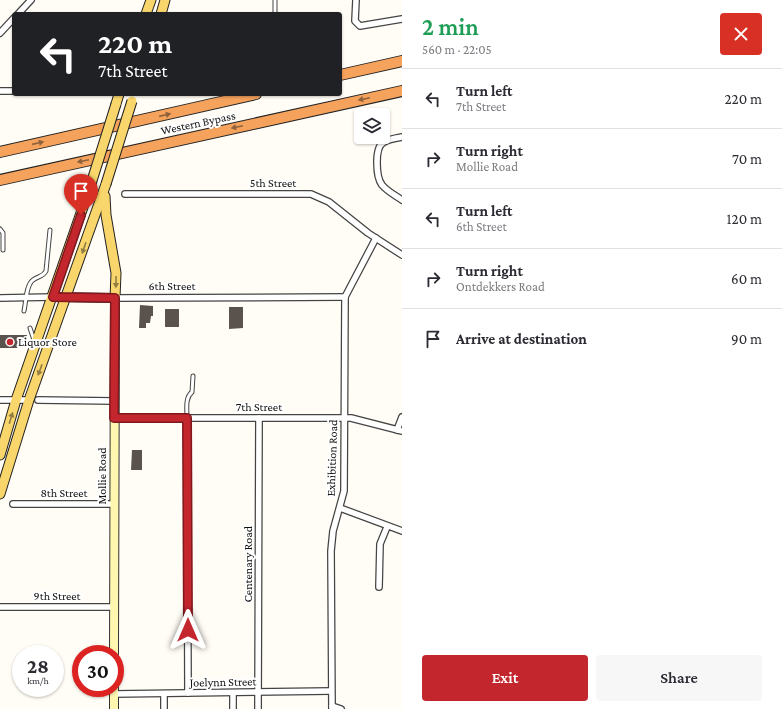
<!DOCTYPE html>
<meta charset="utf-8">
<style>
:root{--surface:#fff;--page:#f7f7f7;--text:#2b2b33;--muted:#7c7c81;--line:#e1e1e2;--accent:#c4262e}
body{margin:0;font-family:"Crimson Pro",serif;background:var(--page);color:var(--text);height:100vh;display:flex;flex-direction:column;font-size:15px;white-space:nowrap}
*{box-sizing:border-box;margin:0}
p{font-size:13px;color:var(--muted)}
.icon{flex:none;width:22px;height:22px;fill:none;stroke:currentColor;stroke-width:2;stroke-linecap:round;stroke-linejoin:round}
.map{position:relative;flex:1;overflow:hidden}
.side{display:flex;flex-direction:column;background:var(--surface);width:380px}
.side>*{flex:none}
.banner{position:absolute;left:12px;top:12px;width:330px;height:84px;border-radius:4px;box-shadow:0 1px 3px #0004;background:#202124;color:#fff;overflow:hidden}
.controls{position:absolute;left:354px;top:108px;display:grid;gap:8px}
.controls a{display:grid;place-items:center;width:36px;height:36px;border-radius:4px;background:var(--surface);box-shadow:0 1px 3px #0004;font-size:20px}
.speed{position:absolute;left:12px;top:645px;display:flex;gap:8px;font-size:20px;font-weight:700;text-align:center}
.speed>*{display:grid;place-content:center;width:52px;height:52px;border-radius:50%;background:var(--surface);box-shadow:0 1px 3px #0004;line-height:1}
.speed small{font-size:10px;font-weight:400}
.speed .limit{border:6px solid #d22;background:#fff;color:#111}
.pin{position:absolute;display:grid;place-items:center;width:34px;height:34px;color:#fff;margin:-41px -17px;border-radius:50% 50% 50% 0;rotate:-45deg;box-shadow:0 0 4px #0007}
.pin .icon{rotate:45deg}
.me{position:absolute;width:44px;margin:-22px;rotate:0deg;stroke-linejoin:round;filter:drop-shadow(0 0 3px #0008)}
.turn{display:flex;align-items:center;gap:14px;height:84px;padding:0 20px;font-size:18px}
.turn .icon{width:52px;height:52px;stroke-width:2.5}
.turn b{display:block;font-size:28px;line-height:34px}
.round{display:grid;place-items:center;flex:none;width:42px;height:42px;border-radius:4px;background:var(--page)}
.summary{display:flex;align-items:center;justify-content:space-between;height:68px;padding:0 20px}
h1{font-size:24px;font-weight:600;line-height:30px;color:#1e9e55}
.primary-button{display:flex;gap:8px;margin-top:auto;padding:8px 20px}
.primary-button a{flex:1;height:46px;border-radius:4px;background:var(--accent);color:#fff;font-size:16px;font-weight:600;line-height:46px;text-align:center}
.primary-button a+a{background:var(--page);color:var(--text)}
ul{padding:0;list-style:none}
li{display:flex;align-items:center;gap:12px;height:60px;padding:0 20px;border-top:1px solid var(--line)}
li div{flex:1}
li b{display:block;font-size:15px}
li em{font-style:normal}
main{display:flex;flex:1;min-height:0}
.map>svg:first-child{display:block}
</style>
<main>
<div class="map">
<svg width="402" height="709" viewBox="0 0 402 709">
<rect width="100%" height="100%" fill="#fffdf5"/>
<g fill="#5a524d">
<polygon points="140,305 153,306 153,316 151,316 150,323 146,323 146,328 139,328"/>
<polygon points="229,307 243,307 243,328 229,329"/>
<rect x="165" y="309" width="14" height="18"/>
<polygon points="0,335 27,335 24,348 0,348"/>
<polygon points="132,450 142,450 142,470 131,470"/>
</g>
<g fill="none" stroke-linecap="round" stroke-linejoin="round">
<defs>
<g id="lane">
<polyline points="275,14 275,0"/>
<polyline points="0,229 3,233 3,250"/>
<path d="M24,311C26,302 26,285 33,280C38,276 43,277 46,271L50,230"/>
<polyline points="30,328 34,340"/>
<path d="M187,418C187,408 185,398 192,392L193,376"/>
</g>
<g id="street">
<polyline points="356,0 355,21 360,26 402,19"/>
<polyline points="18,14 31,0"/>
<polyline points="0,33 14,18"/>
<polyline points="0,91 14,91"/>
<path d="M402,137C396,138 389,139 384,142C374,147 376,177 382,185C388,192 395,195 402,200"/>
<polyline points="125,194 311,194 329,202 368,233 402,255"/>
<polyline points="0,298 53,297"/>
<polyline points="115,298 345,297"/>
<polyline points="0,400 29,400"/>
<polyline points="38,400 114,401"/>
<polyline points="114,418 351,418 402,431"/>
<polyline points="187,418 188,693"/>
<polyline points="397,430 402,417"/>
<polyline points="13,504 114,504"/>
<polyline points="340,508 402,531"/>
<polyline points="379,587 380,544 387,527"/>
<polyline points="0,607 114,607"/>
<polyline points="233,693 233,709"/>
<polyline points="114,694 331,691"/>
<polyline points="332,706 341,709"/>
<polyline points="164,709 164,694"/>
<polyline points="258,709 259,418"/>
<polyline points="332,709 331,551 333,531 344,491 345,297 376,238"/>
</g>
<g id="secondary">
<polyline points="53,297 115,298 114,654"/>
<polyline points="114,709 114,688"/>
</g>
<g id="primary">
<polyline points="146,14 151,0"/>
<polyline points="161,14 165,0"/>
<polyline points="116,104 119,94"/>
<polyline points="105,196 106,215 116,273 115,298"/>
<polyline points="0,455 16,400 90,187"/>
<polyline points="0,494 29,400 106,184"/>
</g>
<g id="highway">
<polyline points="340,75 402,61"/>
<polyline points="0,152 256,94"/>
<polyline points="0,180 402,91"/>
</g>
</defs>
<use href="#lane" stroke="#444" stroke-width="5"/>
<use href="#street" stroke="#444" stroke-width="8"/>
<use href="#secondary" stroke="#333" stroke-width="10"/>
<use href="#primary" stroke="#222" stroke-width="11"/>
<use href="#highway" stroke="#222" stroke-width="12"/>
<use href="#lane" stroke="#fff" stroke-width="3"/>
<use href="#street" stroke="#fff" stroke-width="5.5"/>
<use href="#secondary" stroke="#fff6b0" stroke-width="8"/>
<use href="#primary" stroke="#f9d66b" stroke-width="9"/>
<use href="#highway" stroke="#f5a25d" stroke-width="10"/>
<defs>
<g id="primary-bridge">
<polyline points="106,184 132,101"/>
<polyline points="90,187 116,104"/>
</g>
</defs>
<use href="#primary-bridge" stroke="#222" stroke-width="11" stroke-linecap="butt"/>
<use href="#primary-bridge" stroke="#f9d66b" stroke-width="9"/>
</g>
<defs><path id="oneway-solid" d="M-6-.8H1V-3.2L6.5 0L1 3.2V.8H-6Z"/></defs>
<g fill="#8e613b">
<use href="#oneway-solid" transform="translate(364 99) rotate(168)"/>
<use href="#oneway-solid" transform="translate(165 115) rotate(-13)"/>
<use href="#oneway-solid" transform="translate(237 127) rotate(168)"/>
<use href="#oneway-solid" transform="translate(38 143) rotate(-13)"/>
<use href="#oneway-solid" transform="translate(83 161) rotate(168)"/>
</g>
<g fill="#917d42">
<use href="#oneway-solid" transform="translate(84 248) rotate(109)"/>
<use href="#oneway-solid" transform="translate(116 282) rotate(91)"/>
<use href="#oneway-solid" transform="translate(40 370) rotate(110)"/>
<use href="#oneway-solid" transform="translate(11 418) rotate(-73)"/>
</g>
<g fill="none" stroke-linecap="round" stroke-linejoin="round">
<defs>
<polyline id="route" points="81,215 53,297 115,298 114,418 187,418 188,630"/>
</defs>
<use href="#route" stroke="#7f191e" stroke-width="10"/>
<use href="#route" stroke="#c4262e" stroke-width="7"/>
</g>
<circle fill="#c4262e" stroke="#fff" stroke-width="1.5" cx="10" cy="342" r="4"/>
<g text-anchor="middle" stroke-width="4" stroke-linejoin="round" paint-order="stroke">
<g font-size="12" fill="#111" stroke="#fff">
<text transform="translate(198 123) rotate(-12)" y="4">Western Bypass</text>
<text x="273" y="187">5th Street</text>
<text x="172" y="290">6th Street</text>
<text x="259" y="411">7th Street</text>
<text transform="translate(332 458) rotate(-88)" y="4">Exhibition Road</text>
<text transform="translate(102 476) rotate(-90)" y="4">Mollie Road</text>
<text x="64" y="497">8th Street</text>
<text transform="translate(248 564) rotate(-90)" y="4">Centenary Road</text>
<text x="57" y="600">9th Street</text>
<text transform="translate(223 682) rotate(-1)" y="4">Joelynn Street</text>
</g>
<g font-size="12" fill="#111" stroke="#fff" text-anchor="start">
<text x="18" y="346">Liquor Store</text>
</g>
</g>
</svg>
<div class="controls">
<a><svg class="icon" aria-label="layers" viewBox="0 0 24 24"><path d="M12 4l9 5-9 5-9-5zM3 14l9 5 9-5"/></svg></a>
</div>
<div class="speed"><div>28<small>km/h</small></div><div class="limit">30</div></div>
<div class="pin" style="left:81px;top:215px;background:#d93025"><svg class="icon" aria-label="arrive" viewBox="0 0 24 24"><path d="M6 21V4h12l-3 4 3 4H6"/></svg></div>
<svg class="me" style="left:188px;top:630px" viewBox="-20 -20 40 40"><path d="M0-17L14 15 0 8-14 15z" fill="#c4262e" stroke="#fff" stroke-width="4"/></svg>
<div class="banner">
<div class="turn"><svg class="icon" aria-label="left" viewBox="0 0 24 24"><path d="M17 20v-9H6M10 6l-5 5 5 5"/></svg><div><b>220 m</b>7th Street</div></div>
</div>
</div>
<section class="side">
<div class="summary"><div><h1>2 min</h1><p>560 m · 22:05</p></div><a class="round" style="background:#d93025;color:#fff"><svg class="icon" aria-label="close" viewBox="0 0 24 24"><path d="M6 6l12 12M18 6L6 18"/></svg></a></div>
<ul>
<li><svg class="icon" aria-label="left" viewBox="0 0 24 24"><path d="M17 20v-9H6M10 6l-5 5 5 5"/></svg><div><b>Turn left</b><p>7th Street</p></div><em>220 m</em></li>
<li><svg class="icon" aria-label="right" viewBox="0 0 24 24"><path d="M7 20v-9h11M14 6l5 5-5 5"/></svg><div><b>Turn right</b><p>Mollie Road</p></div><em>70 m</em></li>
<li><svg class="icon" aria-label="left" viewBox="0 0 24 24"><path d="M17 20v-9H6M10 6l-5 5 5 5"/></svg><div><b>Turn left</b><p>6th Street</p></div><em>120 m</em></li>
<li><svg class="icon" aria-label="right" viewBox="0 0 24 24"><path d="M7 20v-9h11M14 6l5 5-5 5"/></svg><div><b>Turn right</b><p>Ontdekkers Road</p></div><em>60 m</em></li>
<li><svg class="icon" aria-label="arrive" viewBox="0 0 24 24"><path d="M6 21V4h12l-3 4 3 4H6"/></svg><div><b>Arrive at destination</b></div><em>90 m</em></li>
</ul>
<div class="primary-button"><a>Exit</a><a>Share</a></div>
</section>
</main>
